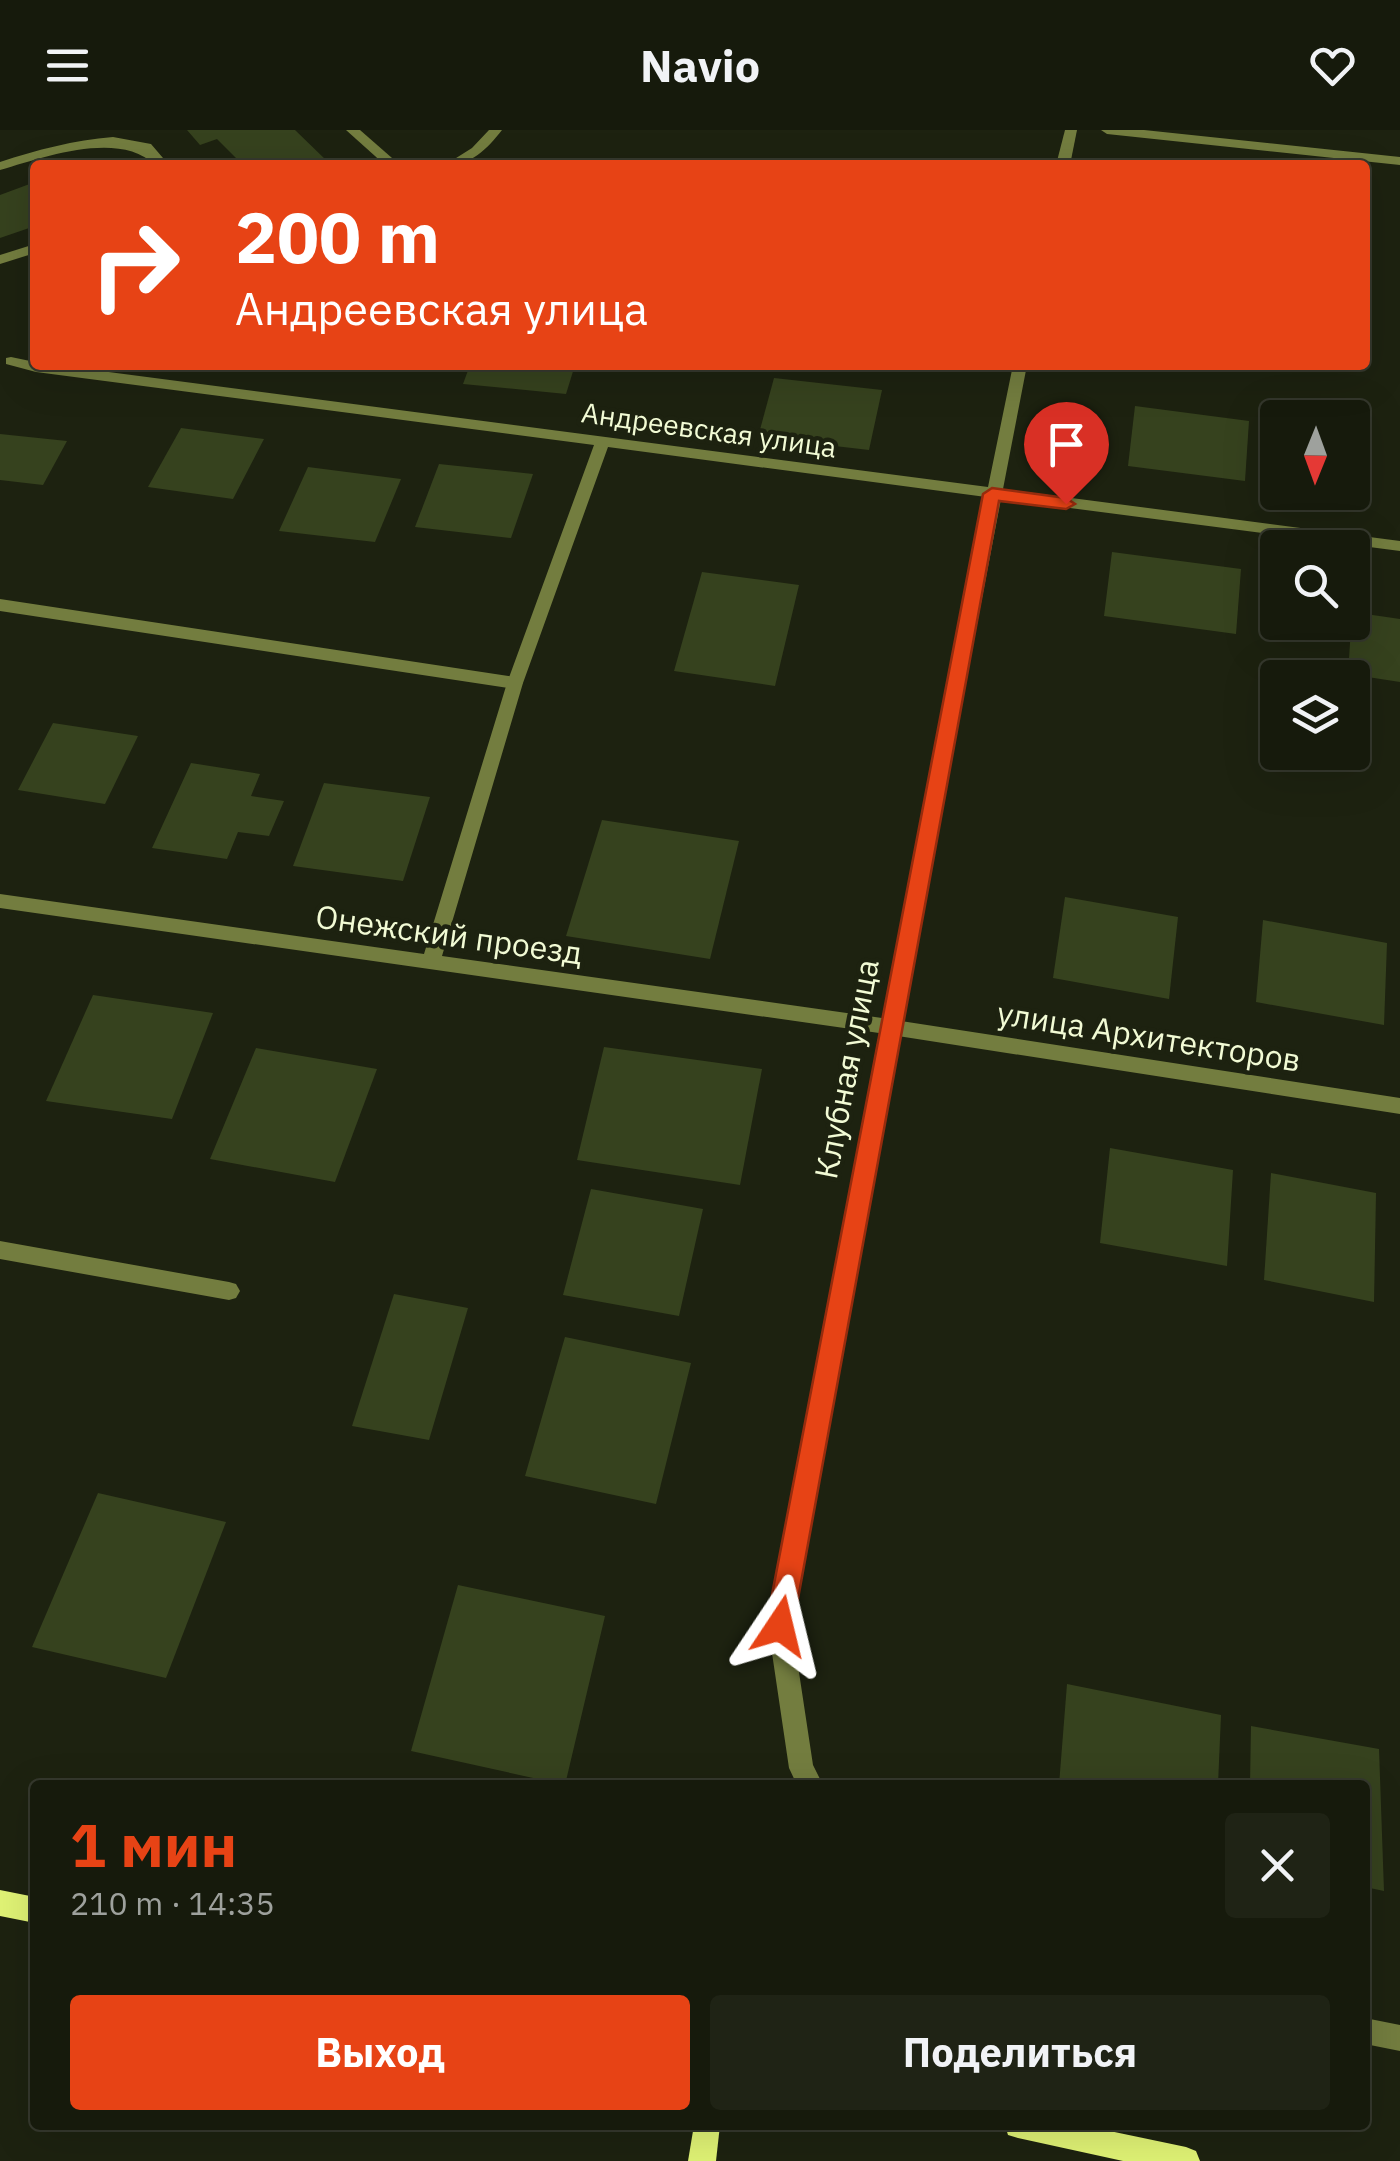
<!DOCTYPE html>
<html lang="ru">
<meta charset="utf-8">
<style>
:root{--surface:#161a0c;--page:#1f2315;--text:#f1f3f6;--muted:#9ea19d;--line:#35382d;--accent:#e74315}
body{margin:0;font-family:"IBM Plex Sans",sans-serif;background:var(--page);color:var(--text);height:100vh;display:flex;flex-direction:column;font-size:38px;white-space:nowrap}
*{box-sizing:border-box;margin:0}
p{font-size:32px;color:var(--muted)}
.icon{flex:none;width:55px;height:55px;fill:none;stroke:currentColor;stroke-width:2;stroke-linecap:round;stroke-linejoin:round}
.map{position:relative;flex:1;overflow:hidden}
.details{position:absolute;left:30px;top:1650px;width:1340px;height:350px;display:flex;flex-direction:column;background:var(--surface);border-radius:10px;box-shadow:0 10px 40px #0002,0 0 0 2px var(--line)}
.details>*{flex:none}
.banner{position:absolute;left:30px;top:30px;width:1340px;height:210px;border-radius:10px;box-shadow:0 10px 40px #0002,0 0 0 2px var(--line);background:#e74315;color:#fff;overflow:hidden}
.needle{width:65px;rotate:181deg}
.tools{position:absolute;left:1260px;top:270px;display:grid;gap:20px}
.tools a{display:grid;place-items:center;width:110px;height:110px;border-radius:10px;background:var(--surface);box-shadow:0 10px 40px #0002,0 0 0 2px var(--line);font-size:50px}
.pin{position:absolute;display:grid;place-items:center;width:85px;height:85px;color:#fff;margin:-102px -42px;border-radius:50% 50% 50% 0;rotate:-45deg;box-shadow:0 0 10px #0007}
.pin .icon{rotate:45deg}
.me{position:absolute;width:110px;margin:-55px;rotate:10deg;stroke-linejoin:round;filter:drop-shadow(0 0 8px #0008)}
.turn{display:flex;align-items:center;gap:35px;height:210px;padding:0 40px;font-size:45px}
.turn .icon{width:130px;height:130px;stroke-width:2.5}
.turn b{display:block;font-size:70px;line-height:85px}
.round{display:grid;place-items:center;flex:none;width:105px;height:105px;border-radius:10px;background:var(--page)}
.summary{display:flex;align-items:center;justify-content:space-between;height:170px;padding:0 40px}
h1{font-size:60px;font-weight:700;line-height:75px;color:var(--accent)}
.cta{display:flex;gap:20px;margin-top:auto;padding:20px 40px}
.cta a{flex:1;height:115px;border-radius:10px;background:var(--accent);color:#fff;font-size:40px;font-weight:700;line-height:115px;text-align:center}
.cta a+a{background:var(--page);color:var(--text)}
header{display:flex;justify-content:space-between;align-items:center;height:130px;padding:0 40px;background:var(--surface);font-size:45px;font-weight:700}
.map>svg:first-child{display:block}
</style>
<header><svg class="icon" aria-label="menu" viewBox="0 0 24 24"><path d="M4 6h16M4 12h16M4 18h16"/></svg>Navio<svg class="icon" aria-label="heart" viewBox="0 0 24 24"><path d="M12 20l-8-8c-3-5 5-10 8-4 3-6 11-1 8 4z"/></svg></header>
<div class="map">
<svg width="1400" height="2031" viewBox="0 0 1400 2031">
<rect width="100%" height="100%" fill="#1d2210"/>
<g fill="#36421e">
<polygon points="187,0 295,0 327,31 315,35 243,35 217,9 200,15"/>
<polygon points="35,52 35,96 0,108 0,65"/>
<polygon points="470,235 575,235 566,264 463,254"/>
<polygon points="774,248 882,260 869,320 758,307"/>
<polygon points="1135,276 1249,291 1245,351 1128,336"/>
<polygon points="181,298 264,309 233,369 148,357"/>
<polygon points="1352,300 1361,302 1360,355 1352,354"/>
<polygon points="0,304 67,311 43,355 0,350"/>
<polygon points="439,334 533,344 511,408 415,397"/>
<polygon points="308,337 401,349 375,412 279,401"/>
<polygon points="1112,422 1241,439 1236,504 1104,486"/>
<polygon points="702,442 799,455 775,556 674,541"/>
<polygon points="1352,482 1400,489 1400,552 1348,544"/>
<polygon points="53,593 138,606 105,674 18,660"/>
<polygon points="191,633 260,644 251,666 284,671 269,706 238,702 227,729 152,718"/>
<polygon points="324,653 430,667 403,751 293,736"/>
<polygon points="602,690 739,711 710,829 566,806"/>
<polygon points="1065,767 1178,787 1169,869 1053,848"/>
<polygon points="1263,790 1387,813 1384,895 1256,872"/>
<polygon points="93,865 213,883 172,989 46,971"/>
<polygon points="604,917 762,939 740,1055 577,1030"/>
<polygon points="256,918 377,939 335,1052 210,1029"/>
<polygon points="1110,1018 1233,1040 1227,1136 1100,1113"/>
<polygon points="1271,1043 1376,1063 1374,1172 1264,1150"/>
<polygon points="591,1059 703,1079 679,1186 563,1165"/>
<polygon points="394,1164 468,1178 429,1310 352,1296"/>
<polygon points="565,1207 691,1233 656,1374 525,1346"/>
<polygon points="98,1363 226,1392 166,1548 32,1517"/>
<polygon points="458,1455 605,1486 565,1655 411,1621"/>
<polygon points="1067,1554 1221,1585 1218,1655 1059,1655"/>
<polygon points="1251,1596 1379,1619 1384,1761 1365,1757 1365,1655 1250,1655"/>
</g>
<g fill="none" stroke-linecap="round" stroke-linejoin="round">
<g fill="#737d3f" fill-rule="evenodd">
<polygon points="346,0 360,0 400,35 385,35"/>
<path d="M113,7L151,14L169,35H155C119,0 45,27 0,40V32C37,20 74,10 113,7Z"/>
<polygon points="35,114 35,123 0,134 0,125"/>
<polygon points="0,469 515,547 523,553 515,559 0,481"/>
</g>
<g fill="#737d3f" fill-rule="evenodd">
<path d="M489,0H502C486,20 472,35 445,35L472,18Z"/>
<polygon points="1065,0 1077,0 1070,35 1056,35"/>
<polygon points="1101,0 1144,0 1400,27 1400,35 1107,4"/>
<path d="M11,227L35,232V235H55L988,357L1013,235H1027L1003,359L1400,411V421L1001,369L901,891L1400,968V984L898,906L792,1496L813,1635L823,1655H797L789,1638L768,1496L879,903L0,778V764L424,824L507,553L594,315L36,242L6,234V228ZM608,317L986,367L882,888L442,826L523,553Z"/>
<polygon points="0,1111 229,1152 236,1154 240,1161 236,1168 229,1170 0,1129"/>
<polygon points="1365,1888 1400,1895 1400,1921 1365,1914"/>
</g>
<g fill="#e0f375" fill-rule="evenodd">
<polygon points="0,1760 35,1767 35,1793 0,1786"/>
<polygon points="694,1995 720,1995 716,2031 688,2031"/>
<polygon points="1005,1995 1081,1995 1186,2017 1196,2021 1200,2031 1123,2031 1018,2008 1008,2005"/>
</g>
</g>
<polygon fill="#e74315" stroke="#962c0e" stroke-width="2.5" points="992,358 1066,368 1075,374 1066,379 999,371 793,1496 789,1506 780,1510 770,1506 766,1496 983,364"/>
<g text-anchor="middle" stroke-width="9" stroke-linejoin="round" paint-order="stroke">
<g font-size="28" fill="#f2fbd5" stroke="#1d2210">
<text transform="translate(709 300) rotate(8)" y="10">Андреевская улица</text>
</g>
<g font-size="32" fill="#f2fbd5" stroke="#1d2210">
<text transform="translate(449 805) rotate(8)" y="11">Онежский проезд</text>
<text transform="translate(1149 907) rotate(9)" y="11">улица Архитекторов</text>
<text transform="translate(847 939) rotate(-79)" y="11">Клубная улица</text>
</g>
</g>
</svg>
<div class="tools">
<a><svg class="needle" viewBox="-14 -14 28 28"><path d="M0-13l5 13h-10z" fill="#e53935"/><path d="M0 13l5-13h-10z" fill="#9ea19d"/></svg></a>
<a><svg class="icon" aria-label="search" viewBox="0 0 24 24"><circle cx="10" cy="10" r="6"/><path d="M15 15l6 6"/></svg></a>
<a><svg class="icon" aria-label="layers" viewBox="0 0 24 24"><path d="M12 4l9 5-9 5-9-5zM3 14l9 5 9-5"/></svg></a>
</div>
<div class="pin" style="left:1066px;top:374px;background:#d93025"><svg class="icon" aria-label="arrive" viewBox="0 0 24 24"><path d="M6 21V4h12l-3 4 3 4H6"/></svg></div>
<svg class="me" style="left:780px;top:1496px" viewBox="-20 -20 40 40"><path d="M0-17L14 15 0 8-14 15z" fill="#e74315" stroke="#fff" stroke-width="4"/></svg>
<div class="banner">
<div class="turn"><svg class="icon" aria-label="right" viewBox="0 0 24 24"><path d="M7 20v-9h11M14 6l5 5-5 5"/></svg><div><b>200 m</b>Андреевская улица</div></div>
</div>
<section class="details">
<div class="summary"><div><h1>1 мин</h1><p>210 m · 14:35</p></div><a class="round"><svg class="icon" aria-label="close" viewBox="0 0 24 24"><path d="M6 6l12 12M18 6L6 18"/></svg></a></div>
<div class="cta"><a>Выход</a><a>Поделиться</a></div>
</section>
</div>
